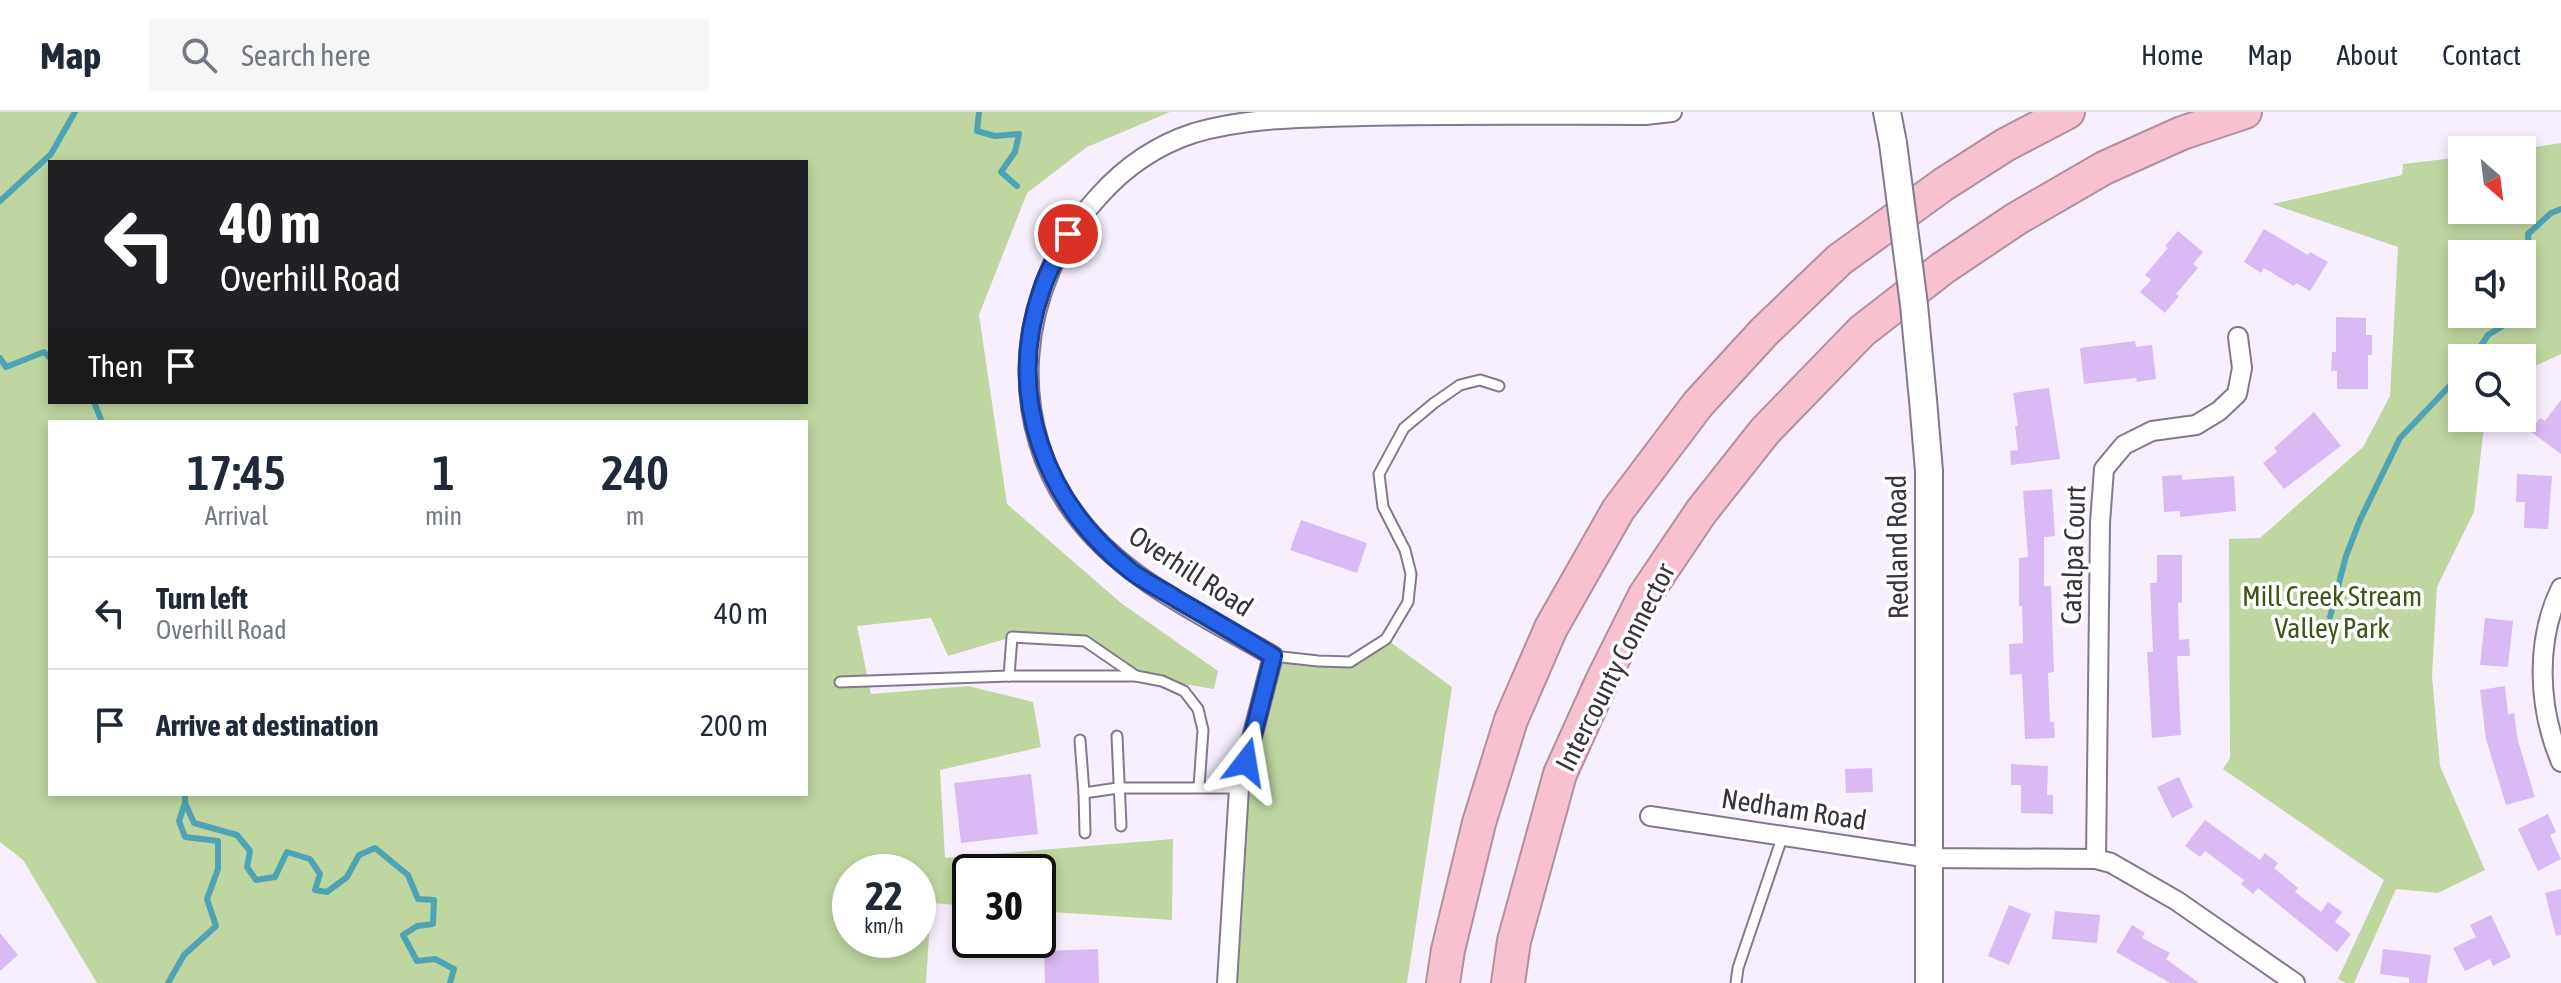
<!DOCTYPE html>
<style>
:root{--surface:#fff;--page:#f6f6f7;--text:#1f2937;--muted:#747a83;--line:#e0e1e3}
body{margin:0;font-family:"Asap Condensed",sans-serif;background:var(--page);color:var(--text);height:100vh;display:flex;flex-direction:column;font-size:30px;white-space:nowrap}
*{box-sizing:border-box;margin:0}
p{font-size:26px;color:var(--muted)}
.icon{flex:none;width:44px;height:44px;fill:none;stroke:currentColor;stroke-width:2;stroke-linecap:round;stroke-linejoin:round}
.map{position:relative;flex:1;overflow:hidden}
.sheet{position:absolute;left:48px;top:308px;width:760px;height:376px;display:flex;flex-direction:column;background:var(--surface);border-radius:0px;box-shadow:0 4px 12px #0003}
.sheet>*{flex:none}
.top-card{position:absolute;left:48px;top:48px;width:760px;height:244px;border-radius:0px;box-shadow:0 4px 12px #0003;background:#202124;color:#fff;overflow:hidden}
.needle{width:52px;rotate:152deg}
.buttons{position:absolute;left:2448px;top:24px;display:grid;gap:16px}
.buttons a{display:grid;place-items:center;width:88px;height:88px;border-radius:0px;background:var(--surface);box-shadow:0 4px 12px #0003;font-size:40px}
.speed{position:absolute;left:832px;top:742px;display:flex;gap:16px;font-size:40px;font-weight:700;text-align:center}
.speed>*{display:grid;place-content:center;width:104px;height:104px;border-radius:50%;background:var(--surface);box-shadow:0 4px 12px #0003;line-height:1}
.speed small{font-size:20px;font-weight:400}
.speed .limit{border:4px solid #111;border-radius:12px;background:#fff;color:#111}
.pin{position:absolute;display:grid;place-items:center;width:68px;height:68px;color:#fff;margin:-34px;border:4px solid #fff;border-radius:50%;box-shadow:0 2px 8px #0007}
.me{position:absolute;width:88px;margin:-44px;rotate:14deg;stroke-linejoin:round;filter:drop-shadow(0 0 6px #0008)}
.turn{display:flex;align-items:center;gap:28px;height:168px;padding:0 40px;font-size:36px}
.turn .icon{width:104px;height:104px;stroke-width:2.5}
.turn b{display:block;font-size:56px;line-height:68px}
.then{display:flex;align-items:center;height:76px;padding:0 40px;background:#0003;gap:16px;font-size:30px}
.eta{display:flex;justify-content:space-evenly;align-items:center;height:136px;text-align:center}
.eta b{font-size:48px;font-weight:600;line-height:56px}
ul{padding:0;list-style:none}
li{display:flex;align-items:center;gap:24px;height:112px;padding:0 40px;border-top:2px solid var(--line)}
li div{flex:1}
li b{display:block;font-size:30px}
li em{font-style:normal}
header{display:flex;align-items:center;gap:48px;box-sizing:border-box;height:112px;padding:0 40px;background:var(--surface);border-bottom:2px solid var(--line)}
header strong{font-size:38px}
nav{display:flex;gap:44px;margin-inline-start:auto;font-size:28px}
.search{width:560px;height:72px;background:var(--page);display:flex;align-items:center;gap:20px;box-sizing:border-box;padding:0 28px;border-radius:0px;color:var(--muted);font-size:30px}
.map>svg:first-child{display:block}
</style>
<header>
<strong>Map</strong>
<div class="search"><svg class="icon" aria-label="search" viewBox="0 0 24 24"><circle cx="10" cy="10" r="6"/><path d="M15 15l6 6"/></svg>Search here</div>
<nav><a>Home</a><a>Map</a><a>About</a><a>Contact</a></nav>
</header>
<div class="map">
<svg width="2561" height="871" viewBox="0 0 2561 871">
<rect width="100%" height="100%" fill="#f7effe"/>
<g fill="#bfd6a0" fill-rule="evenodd">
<path d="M0,0H1170L1087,35L1027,81L979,203L1007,392L1121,491L1218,559L1214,577L1136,564L1085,529L1012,525L948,544L931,506L857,514L871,582L968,574L1033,590L1041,635L940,658L945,746L1173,727L1172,808L1038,799V760H970V794L931,791L926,871H97L23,748L0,730ZM50,50H806V290H50ZM50,310H806V682H50ZM850,760H918V828H850Z"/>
<path d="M2561,31V242L2522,260V246H2462V306H2485L2474,400L2437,475L2432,564L2440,654L2485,758L2438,781L2396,777L2354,871H2346L2338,867L2384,768L2223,657L2230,646L2229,427L2260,426L2363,335L2390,284L2398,135L2272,92L2402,63L2403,52L2462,45V98H2522V38H2517ZM2462,142H2522V202H2462Z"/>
<polygon points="1386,527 1452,575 1407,871 1227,871 1239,676 1273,544 1350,550"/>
</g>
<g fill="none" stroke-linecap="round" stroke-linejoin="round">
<g stroke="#4ea4b4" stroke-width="6">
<polyline points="979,0 977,19 995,24 1019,22 1015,40 1001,60 1017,74"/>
<polyline points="0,89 51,42 75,0"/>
<polyline points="2522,199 2530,155 2528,122 2551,101 2561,97"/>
<polyline points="0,246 6,255 44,240 50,246"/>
<polyline points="2473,246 2488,223 2522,202"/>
<polyline points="94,290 102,310"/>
<polyline points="2330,505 2346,444 2360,408 2400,326 2462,261"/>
<polyline points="185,682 185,691 194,711 237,723 250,739 247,755 256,768 275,765 287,740 310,747 320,762 315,778 327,780 347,765 359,743 375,736 408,763 418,787 434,788 433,812 417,814 403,823 417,849 435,847 454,857 450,871"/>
<polyline points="168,871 184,843 216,814 207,787 218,757 218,729 185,725 179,709 185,691"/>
</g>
</g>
<g fill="#dabaf4">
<polygon points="2264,117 2308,143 2310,140 2328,150 2310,179 2296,171 2294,174 2264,156 2261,161 2244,150"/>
<polygon points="2178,119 2203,140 2193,152 2198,156 2176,182 2179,184 2165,201 2140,180 2151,168 2145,163 2168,136 2165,134"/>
<polygon points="2336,205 2366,206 2366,223 2372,223 2372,243 2368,243 2368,277 2337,277 2337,259 2331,259 2332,240 2336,240"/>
<polygon points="2135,229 2136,235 2152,233 2156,267 2137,270 2136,266 2084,272 2080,236"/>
<polygon points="2049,276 2060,347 2011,353 2010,339 2018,338 2015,314 2018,314 2013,281"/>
<polygon points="2561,288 2561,342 2530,319 2540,306 2545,309"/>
<polygon points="2314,300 2341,334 2284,377 2263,351 2277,340 2274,336"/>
<polygon points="2517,362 2552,364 2548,417 2524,416 2525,390 2516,390"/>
<polygon points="2182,363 2182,368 2234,364 2236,399 2180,405 2180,399 2164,400 2162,364"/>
<polygon points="2052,377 2055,424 2044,425 2044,474 2051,474 2054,560 2048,561 2050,610 2054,610 2055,626 2025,627 2022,562 2010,563 2009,532 2023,531 2022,494 2019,494 2019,446 2028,445 2023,379"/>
<polygon points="1301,408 1367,431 1357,461 1290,438"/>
<polygon points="2157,443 2182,443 2182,490 2178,491 2179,528 2189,527 2190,544 2177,544 2181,623 2152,626 2147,540 2153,540 2150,471 2157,471"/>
<polygon points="2485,506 2513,509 2508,555 2480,553"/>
<polygon points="2505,574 2508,602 2514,601 2518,629 2535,685 2506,693 2486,627 2480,578"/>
<polygon points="2011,652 2048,654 2047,683 2053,683 2053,702 2021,701 2021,673 2011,673"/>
<polygon points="1872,656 1873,680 1846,681 1845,657"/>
<polygon points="1031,662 1038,722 961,731 954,671"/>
<polygon points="2179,665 2193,695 2172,706 2157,675"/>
<polygon points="2548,702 2556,720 2550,723 2561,747 2538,759 2518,717"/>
<polygon points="2205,708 2260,748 2265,741 2278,751 2274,756 2298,776 2295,780 2321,800 2328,790 2342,800 2335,810 2351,822 2337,840 2258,776 2253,782 2241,772 2244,768 2205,739 2200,745 2185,734"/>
<polygon points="2561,777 2561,823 2556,824 2545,781"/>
<polygon points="2009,793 2031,802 2009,853 1988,844"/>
<polygon points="2055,799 2100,803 2097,831 2052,827"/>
<polygon points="2491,803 2511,845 2493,854 2490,847 2465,859 2453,836 2476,825 2470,813"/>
<polygon points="2132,813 2145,821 2142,826 2170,841 2166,847 2199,871 2170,871 2116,840"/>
<polygon points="0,821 18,843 0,859"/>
<polygon points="1098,837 1099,871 1045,871 1044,839"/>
<polygon points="2383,837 2431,843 2427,871 2409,871 2409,866 2380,862"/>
</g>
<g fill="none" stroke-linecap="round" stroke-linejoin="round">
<defs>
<g id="lane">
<polyline points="1273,544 1318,549 1350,550 1386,527 1408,490 1411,462 1405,438 1383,395 1379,362 1404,316 1434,291 1460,273 1480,268 1499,274"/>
<polyline points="1009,564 1012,525 1085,529 1136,564"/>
<polyline points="840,570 1009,564 1136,564 1162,569 1184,579 1198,597 1203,618 1199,675"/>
<polyline points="1117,624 1121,714"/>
<polyline points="1080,628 1084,681"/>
<polyline points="1085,721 1084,681 1118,676 1239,676"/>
<polyline points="1736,871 1738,856 1783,723"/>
</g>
<g id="street">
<path d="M2561,476C2535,529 2538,596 2561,650"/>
<polyline points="1650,704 1930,746 2096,747 2111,751 2177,789 2295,871"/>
<polyline points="2096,747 2100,411 2104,357 2124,333 2152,319 2196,313 2219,299 2237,282 2242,256 2238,225"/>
<path d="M1227,871L1239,676L1273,544C1207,505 1129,470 1081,410C1002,313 1016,173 1099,84C1124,56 1157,33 1194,21C1248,5 1305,6 1361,4C1456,2 1550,3 1645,3L1672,0"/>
</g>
<g id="secondary">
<polyline points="1887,0 1893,31"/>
<polyline points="1923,288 1929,359 1929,871"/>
</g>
<g id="highway">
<polyline points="1443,871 1448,838 1479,711 1511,608 1551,516 1618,398 1698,292 1764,220 1839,148 1944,72 2005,33 2068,0"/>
<polyline points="1508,871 1514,829 1560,662 1602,569 1645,483 1701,400 1765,319 1862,219 1943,156 2016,107 2104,56 2182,21 2245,0"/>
</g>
</defs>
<use href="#lane" stroke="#84788f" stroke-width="13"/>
<use href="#street" stroke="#84788f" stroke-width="22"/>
<use href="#secondary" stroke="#84788f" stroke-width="30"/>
<use href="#highway" stroke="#b48f9c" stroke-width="36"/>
<use href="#lane" stroke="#fff" stroke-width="9"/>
<use href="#street" stroke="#fff" stroke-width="18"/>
<use href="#secondary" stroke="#fff" stroke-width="26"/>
<use href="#highway" stroke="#f7c1cf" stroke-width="32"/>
<defs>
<polyline id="secondary-bridge" points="1893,31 1914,193 1923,288"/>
</defs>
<use href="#secondary-bridge" stroke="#84788f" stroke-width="30" stroke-linecap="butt"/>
<use href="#secondary-bridge" stroke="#fff" stroke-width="26"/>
</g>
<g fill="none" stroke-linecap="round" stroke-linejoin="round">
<defs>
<path id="route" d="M1068,122C1059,140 1048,158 1042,177C1004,284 1045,391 1131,459C1145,470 1163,478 1178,488C1210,506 1241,525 1273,544L1246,650"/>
</defs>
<use href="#route" stroke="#184099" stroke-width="20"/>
<use href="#route" stroke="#2563eb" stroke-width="14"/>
</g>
<g text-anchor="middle" stroke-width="7" stroke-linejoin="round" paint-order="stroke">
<g font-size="28" fill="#37323c" stroke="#fff">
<text transform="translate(1897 435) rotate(-91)" y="10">Redland Road</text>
<text transform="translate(2073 443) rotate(-88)" y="10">Catalpa Court</text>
<text transform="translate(1191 459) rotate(33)" y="10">Overhill Road</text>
<text transform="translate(1615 555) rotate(-63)" y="10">Intercounty Connector</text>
<text transform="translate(1794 697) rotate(9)" y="10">Nedham Road</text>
</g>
<g font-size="28" fill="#3f5515" stroke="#fff">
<text x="2332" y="494">Mill Creek Stream<tspan x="2332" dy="32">Valley Park</tspan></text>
</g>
</g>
</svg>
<div class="buttons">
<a><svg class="needle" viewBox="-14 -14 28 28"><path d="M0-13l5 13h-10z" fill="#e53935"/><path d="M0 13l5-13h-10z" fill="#747a83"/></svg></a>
<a><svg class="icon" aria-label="sound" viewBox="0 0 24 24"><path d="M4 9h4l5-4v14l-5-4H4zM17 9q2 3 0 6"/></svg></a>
<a><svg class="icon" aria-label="search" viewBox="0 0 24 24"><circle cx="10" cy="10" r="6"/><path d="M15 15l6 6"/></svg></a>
</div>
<div class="speed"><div>22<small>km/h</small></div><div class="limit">30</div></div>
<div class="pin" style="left:1068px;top:122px;background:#d93025"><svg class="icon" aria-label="arrive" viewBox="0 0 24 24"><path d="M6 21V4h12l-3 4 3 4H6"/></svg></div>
<svg class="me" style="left:1246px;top:650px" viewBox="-20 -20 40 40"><path d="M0-17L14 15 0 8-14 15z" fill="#2563eb" stroke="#fff" stroke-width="4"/></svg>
<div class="top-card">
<div class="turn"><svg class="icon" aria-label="left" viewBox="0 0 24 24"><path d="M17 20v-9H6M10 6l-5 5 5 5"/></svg><div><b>40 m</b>Overhill Road</div></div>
<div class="then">Then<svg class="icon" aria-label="arrive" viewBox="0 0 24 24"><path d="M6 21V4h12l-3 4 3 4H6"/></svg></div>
</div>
<section class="sheet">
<div class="eta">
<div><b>17:45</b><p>Arrival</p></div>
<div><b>1</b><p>min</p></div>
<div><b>240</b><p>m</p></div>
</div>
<ul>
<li><svg class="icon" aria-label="left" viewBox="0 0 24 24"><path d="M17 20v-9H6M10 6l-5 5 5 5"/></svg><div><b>Turn left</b><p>Overhill Road</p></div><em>40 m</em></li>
<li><svg class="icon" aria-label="arrive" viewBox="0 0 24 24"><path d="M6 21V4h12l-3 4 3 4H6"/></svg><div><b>Arrive at destination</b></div><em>200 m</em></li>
</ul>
</section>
</div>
